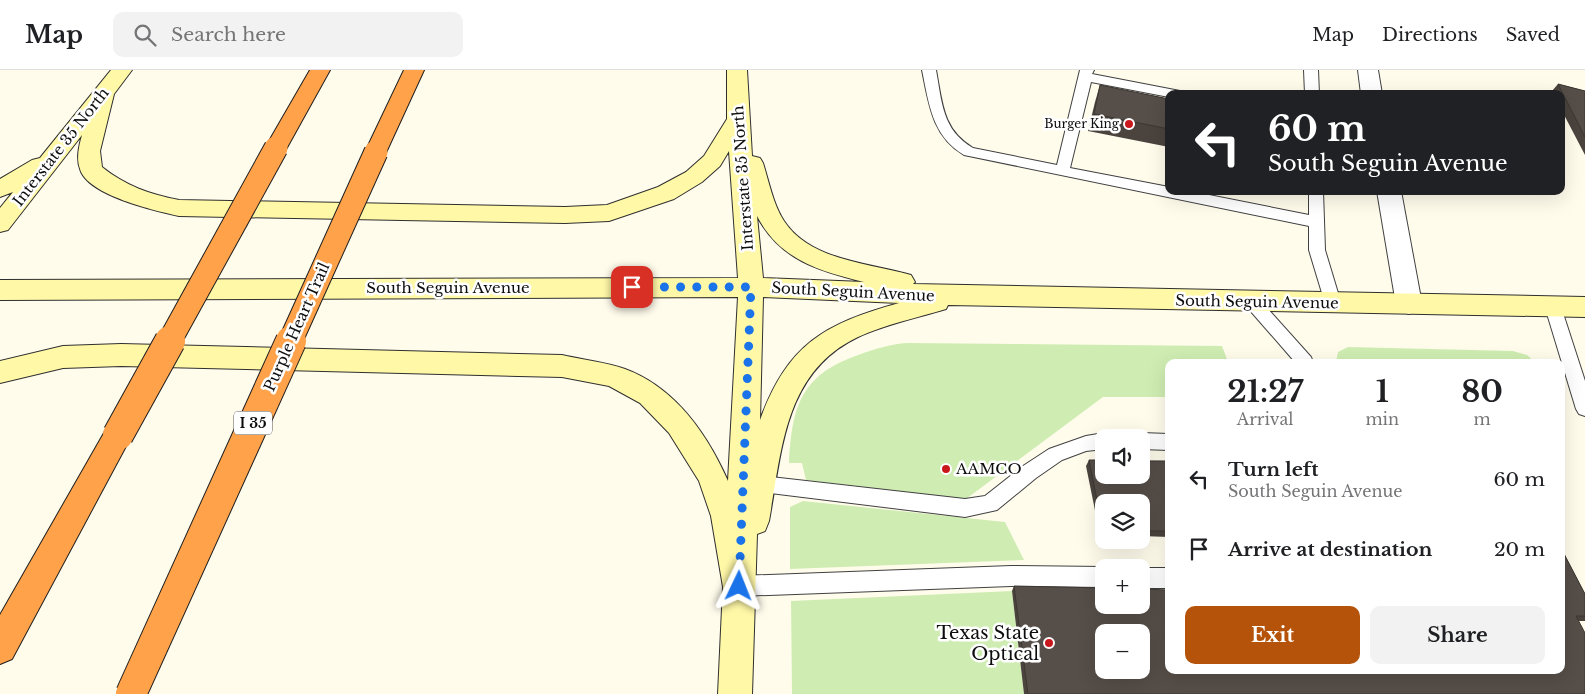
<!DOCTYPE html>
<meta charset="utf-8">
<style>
:root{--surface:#fff;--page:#f2f2f2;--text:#202124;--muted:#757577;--line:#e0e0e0;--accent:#b45309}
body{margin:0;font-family:"Libre Baskerville",serif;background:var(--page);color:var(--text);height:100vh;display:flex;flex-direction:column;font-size:19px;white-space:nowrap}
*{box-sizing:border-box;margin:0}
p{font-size:16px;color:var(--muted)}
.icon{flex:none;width:28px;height:28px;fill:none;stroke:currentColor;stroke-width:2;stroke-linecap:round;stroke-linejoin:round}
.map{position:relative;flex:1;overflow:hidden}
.details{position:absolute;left:1165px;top:289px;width:400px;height:315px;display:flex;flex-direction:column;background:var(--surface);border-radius:10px;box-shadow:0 5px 20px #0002}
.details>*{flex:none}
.hud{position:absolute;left:1165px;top:20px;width:400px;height:105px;border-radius:10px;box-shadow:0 5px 20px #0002;background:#202124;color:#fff;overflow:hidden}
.controls{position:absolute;left:1095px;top:359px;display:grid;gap:10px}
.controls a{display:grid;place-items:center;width:55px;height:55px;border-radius:10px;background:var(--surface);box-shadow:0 5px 20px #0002;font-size:25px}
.pin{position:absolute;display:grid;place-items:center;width:42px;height:42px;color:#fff;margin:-21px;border-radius:10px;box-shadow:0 2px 8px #0006}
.me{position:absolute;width:55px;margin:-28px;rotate:2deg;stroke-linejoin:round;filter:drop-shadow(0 0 4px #0008)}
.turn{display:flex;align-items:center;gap:18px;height:105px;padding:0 20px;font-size:22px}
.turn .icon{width:65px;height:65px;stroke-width:2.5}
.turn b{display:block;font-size:35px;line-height:42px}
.eta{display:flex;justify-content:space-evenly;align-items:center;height:85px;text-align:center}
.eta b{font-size:30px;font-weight:700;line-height:35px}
.cta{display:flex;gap:10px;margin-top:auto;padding:10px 20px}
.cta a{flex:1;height:58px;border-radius:10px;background:var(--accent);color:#fff;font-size:20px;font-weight:700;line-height:58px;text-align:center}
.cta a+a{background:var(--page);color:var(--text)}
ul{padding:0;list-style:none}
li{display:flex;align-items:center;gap:15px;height:70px;padding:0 20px}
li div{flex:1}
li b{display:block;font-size:19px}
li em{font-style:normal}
header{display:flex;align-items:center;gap:30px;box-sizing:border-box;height:70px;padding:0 25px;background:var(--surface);border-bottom:1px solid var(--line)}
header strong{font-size:24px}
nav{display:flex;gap:28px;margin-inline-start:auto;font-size:18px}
.search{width:350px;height:45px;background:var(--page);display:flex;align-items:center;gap:12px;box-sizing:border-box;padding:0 18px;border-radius:10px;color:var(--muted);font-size:19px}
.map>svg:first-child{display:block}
</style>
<header>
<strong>Map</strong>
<div class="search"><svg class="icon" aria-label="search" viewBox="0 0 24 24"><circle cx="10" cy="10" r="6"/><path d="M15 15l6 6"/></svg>Search here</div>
<nav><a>Map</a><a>Directions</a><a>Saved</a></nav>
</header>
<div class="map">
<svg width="1585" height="624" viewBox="0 0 1585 624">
<rect width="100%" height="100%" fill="#fffcec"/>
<g fill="#cfedb2">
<path d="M907,273L1222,276L1228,292H1169V327H1103L966,429L806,410L802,393H789C792,336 801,305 858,285C875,279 890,274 907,273Z"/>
<polygon points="1348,277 1513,281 1527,285 1535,292 1336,292 1338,282"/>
<polygon points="803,431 1005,452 1024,490 790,499 790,437"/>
<polygon points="1012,521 1024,624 792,624 791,531"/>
</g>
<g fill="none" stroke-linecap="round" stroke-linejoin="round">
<defs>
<g id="service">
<path d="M922,0H936C942,32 942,60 973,78L1057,95L1080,0H1094L1092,4L1180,21L1182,24H1169V27L1091,12L1070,98L1169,117V121H1189L1309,145V121H1323L1325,180L1341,233L1339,237L1333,239L1327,237L1325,233L1309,180V156L964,85C932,66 929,34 922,0Z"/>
<polygon points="1304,0 1318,0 1319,24 1305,24"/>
<polygon points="1253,227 1259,229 1311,287 1313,292 1295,292 1247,237 1245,233 1247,229"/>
<polygon points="1553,231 1559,233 1561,237 1585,311 1585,346 1579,344 1576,339 1545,237 1547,233"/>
<polygon points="1104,363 1111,368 1104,368 1104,379 1086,381 1062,390 1036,408 997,440 965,447 762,422 755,420 753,414 755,408 762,406 965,429 985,426 1023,396 1049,379 1086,366"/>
<polygon points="1141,363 1169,364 1169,380 1141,379 1141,368 1134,368"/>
<polygon points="1011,496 1104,497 1104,517 1011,516 739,526 732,523 729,516 732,509 739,506"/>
<rect x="1141" y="498" width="28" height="20"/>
</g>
<g id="minor">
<polygon points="1358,0 1378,0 1382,24 1361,24"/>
<polygon points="1377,121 1401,121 1422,234 1418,241 1409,244 1400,241 1396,234"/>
</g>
<path id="secondary" d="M111,0H132L114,24L100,81L102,97C126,116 149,124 179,130L565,137L607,135L658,117L686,102L704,86L727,49V0H747L752,86L760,88L763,93C769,112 773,134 784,151C810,191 870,193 911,205L915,212L913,214L1585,227V247L948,235L946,239C917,248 886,254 858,267C784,302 782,380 769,451L765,461L757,464L752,624H718L723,517L711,446L699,411L669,363L640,333L609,316L562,307L121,296L63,298L0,313V291L63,276L121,274L562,285C583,290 605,292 625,299C676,318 707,364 728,411L738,227L0,230V210L738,208L729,81L720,96L702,112L674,129L609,151L565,153L179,146C156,141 87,125 80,99C76,88 79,76 82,65L8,160L0,162V138L13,122L0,127V109L32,90L40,88ZM757,146C780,190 819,201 864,212L763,208ZM763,227L899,233C824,254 788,274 760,350Z"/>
<g id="motorway">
<polygon points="310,0 330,0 284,83 276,85 268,83 265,78"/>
<polygon points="404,0 424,0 384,87 376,89 368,87 365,82"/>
<polygon points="118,353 128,356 132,365 12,589 0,594 0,545 108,356"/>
</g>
</defs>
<use href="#service" stroke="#404040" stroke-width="2"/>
<use href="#minor" stroke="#404040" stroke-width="2"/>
<use href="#secondary" stroke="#2f2f2f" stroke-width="2"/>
<use href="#motorway" stroke="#1e1e1e" stroke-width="2"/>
<use href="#service" fill="#fff" fill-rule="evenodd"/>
<use href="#minor" fill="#fff" fill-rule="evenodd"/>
<use href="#secondary" fill="#fff8a7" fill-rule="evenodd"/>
<use href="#motorway" fill="#ffa24a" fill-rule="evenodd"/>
<defs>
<g id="motorway-bridge-far1">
<polyline points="169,272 276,78"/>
<polyline points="290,272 376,82"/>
</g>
<g id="motorway-bridge">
<polyline points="118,365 170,271"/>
<polyline points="131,624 291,271"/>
</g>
</defs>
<use href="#motorway-bridge-far1" stroke="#1e1e1e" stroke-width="25" stroke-linecap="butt"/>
<use href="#motorway-bridge" stroke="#1e1e1e" stroke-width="32" stroke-linecap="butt"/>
<use href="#motorway-bridge-far1" stroke="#ffa24a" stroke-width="23"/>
<use href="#motorway-bridge" stroke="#ffa24a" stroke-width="30"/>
</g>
<g fill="#4a433e">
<polygon points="1558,14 1585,21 1585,85 1561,39 1561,24 1553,24 1552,21"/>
<polygon points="1100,15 1169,29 1169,77 1088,61 1095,32"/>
<polygon points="1089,390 1169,391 1169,467 1141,466 1141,432 1104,432 1104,465 1100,465 1086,396"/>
<polygon points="1561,478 1585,524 1585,551 1578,551 1585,624 1024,624 1012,521 1014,516 1561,600"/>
</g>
<g fill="#564e48" stroke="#3c3732" fill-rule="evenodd">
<polygon points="1558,14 1585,21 1585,67"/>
<polygon points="1100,15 1169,29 1169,59 1094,44"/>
<polygon points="1089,390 1104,390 1104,405 1141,405 1141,391 1169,391 1169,461 1141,461 1141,432 1104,432 1103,460"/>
<path d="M1561,478L1585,524V546H1576L1585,563V624H1028L1014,516L1104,518V535H1141V519L1169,520V600H1561ZM1104,562H1141V600H1104Z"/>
</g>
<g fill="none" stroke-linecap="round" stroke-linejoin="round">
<polyline stroke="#1a73e8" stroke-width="9" stroke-dasharray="0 16.2" points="632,217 751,217 739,516"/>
</g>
<g fill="#c9181c" stroke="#fff" stroke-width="2">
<circle cx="1129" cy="54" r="5"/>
<circle cx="946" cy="399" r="5"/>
<circle cx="1049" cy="573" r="5"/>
</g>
<g text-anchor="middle" stroke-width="5" stroke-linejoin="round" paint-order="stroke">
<g font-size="12" fill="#0d0d0d" stroke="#fff" text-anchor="end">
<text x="1119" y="58">Burger King</text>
</g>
<rect fill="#fff" stroke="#565656" stroke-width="1" x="234" y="341.5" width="38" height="23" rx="4"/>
<g font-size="14" font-weight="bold" fill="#0d0d0d">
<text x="253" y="358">I 35</text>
</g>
<g font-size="15" fill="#0d0d0d" stroke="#fff">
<text transform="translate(61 77) rotate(-52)" y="5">Interstate 35 North</text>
<text transform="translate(743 108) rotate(-94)" y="5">Interstate 35 North</text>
<text x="448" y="223">South Seguin Avenue</text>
<text transform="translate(853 222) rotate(3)" y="5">South Seguin Avenue</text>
<text transform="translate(1257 232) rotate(1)" y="5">South Seguin Avenue</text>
<text transform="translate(297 257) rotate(-66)" y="5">Purple Heart Trail</text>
</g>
<g font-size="15" fill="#0d0d0d" stroke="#fff" text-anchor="start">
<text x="956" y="404">AAMCO</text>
</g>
<g font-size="18" fill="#0d0d0d" stroke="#fff" text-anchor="end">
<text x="1039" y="569">Texas State<tspan x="1039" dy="21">Optical</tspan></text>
</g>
</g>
</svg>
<div class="controls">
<a><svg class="icon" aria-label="sound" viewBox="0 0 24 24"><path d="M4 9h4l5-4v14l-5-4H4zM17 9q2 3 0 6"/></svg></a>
<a><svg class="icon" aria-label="layers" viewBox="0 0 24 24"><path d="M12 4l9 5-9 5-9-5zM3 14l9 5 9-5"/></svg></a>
<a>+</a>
<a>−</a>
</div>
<div class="pin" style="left:632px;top:217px;background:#d93025"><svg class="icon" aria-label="arrive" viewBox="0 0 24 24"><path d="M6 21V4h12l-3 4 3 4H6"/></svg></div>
<svg class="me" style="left:739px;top:516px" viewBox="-20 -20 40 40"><path d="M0-17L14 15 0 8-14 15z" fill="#1a73e8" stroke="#fff" stroke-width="4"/></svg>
<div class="hud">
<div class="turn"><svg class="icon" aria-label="left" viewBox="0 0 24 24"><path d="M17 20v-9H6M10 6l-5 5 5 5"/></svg><div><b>60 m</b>South Seguin Avenue</div></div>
</div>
<section class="details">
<div class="eta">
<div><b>21:27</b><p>Arrival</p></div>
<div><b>1</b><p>min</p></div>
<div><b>80</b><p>m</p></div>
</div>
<ul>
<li><svg class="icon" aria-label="left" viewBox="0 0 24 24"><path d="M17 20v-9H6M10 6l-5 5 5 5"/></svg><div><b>Turn left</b><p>South Seguin Avenue</p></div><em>60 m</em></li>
<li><svg class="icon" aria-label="arrive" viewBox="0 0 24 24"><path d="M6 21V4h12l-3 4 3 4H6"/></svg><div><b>Arrive at destination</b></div><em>20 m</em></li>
</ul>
<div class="cta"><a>Exit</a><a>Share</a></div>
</section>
</div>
